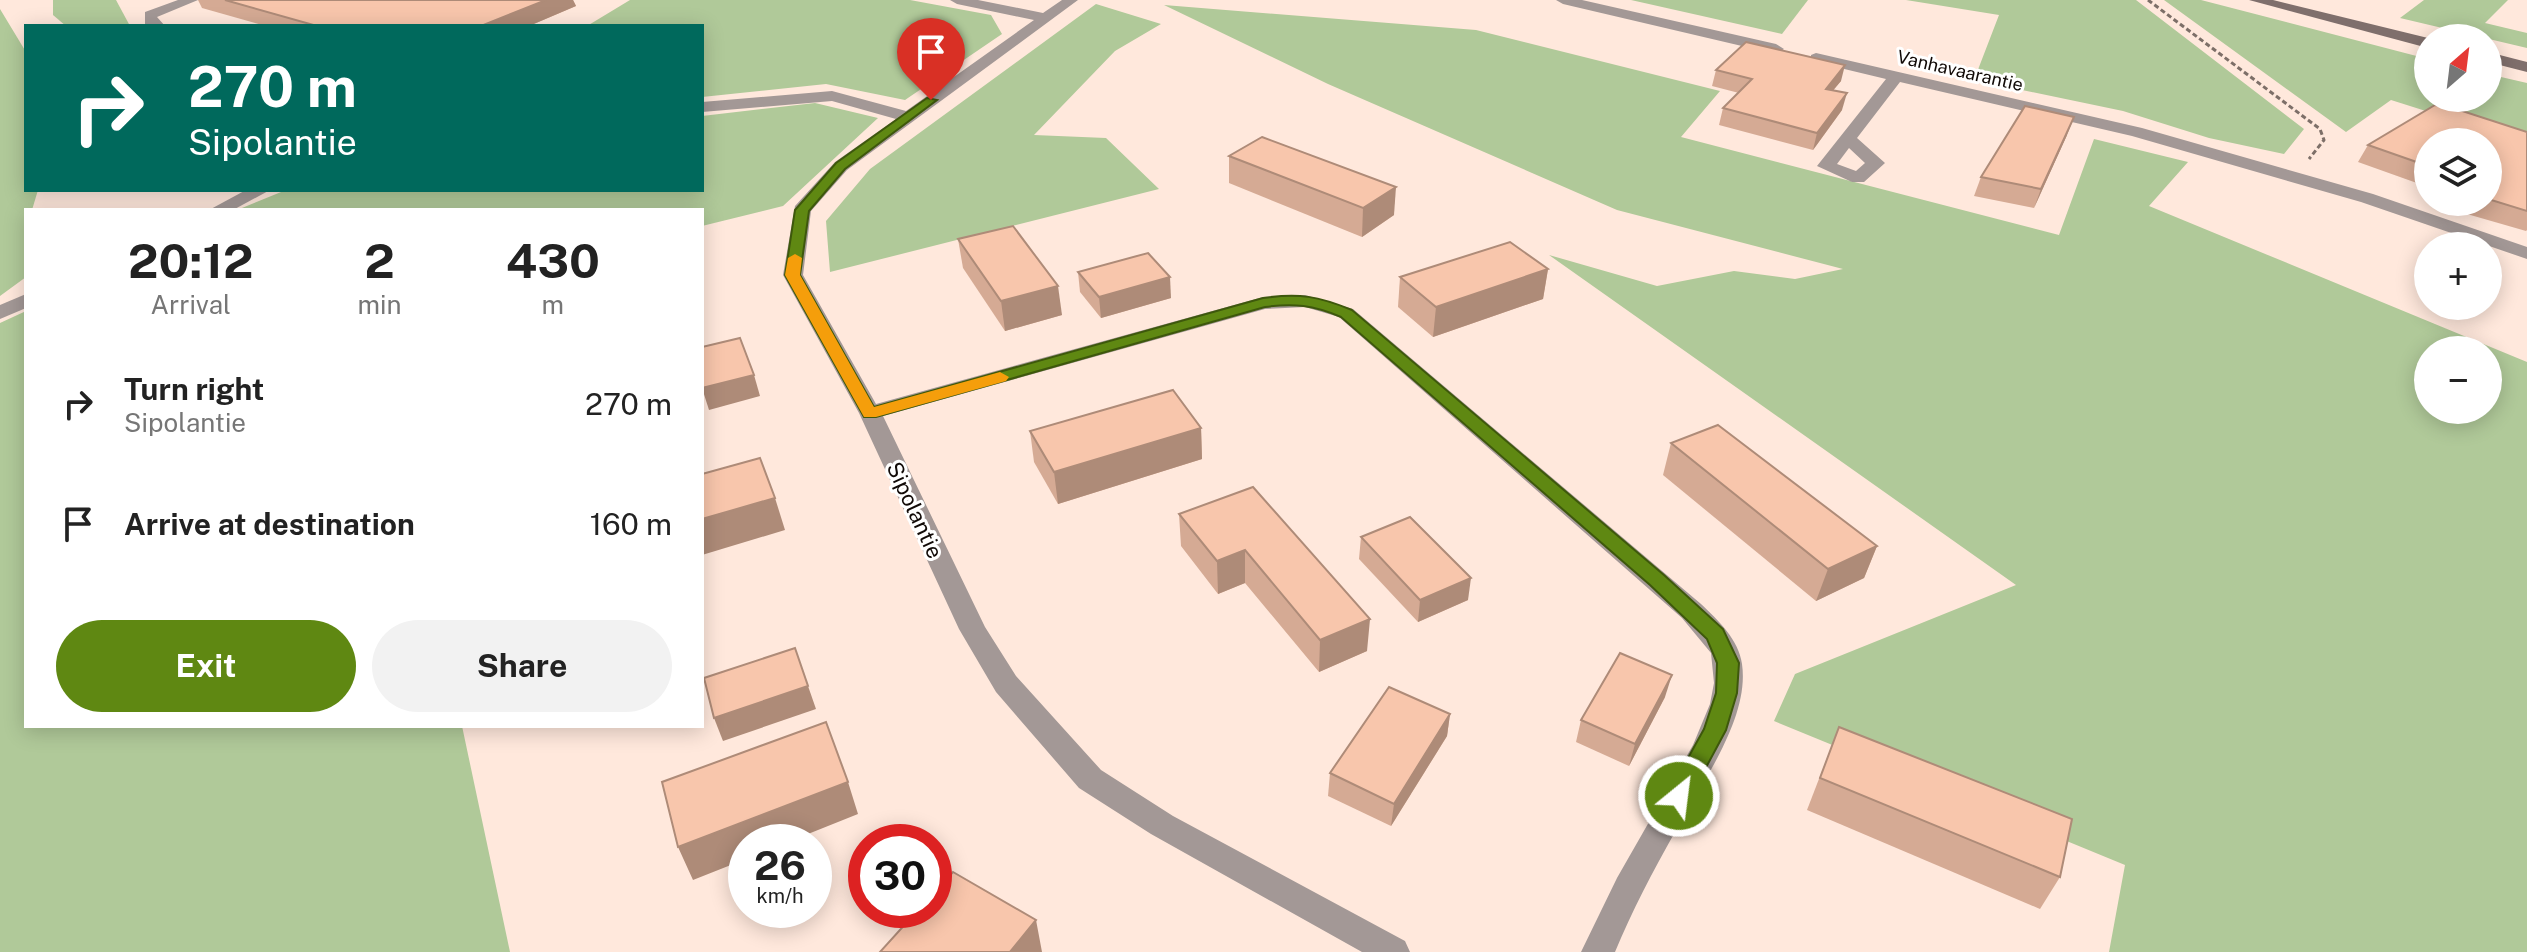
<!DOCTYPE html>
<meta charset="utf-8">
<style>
:root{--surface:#fff;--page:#f2f2f2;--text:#222;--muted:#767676;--accent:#5f8812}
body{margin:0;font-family:"Public Sans",sans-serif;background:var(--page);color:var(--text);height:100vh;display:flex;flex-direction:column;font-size:30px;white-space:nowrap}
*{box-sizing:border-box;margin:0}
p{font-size:26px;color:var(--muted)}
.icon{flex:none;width:44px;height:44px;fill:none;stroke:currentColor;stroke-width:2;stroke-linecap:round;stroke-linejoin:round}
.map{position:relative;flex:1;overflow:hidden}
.sheet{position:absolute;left:24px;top:208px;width:680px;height:520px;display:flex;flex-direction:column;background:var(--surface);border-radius:0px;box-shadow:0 4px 20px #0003}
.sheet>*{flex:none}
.banner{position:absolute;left:24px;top:24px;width:680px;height:168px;border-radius:0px;box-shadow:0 4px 20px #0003;background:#00695c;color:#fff;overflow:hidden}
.needle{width:52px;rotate:28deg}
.controls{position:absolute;left:2414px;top:24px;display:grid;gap:16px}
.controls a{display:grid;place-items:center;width:88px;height:88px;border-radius:50%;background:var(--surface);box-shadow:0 4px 20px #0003;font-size:40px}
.speed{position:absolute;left:728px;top:824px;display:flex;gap:16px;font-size:40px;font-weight:700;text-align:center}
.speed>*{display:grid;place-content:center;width:104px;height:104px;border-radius:50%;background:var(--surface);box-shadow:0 4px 20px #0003;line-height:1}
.speed small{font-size:20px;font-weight:400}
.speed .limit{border:12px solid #d22;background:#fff;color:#111}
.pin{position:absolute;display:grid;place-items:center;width:68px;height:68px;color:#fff;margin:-82px -34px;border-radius:50% 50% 50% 0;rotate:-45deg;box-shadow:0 0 8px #0007}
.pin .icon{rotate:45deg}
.me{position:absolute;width:88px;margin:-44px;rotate:29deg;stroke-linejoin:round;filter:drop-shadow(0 0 6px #0008)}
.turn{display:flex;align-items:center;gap:28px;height:168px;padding:0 32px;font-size:36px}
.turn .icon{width:104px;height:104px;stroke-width:2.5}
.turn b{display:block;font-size:56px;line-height:68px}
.eta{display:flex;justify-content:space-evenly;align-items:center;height:136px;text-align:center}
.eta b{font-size:48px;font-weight:700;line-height:56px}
.primary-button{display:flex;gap:16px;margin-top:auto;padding:16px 32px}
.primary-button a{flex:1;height:92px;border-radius:48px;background:var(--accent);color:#fff;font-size:32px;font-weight:700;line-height:92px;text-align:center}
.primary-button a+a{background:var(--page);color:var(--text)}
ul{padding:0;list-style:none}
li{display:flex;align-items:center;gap:24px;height:120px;padding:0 32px}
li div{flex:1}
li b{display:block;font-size:30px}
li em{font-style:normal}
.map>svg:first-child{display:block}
</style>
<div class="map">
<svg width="2527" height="952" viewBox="0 0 2527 952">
<rect width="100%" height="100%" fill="#ffe8dc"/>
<g fill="#b0c999" fill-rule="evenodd">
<polygon points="53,0 116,0 130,26 66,26 53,15"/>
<polygon points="630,0 910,0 991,15 1002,34 905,100 826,84 702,97 702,26 587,26"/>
<polygon points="1631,0 1808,0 1782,34"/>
<polygon points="1906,0 2136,0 2304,129 2284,154 2209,138 2123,111 1974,80 1999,15"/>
<polygon points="2164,0 2201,0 2428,59 2428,98 2488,98 2488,74 2527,83 2527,143 2391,100 2346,132"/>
<polygon points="2424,0 2508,0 2485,23 2527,33 2527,48 2400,18"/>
<polygon points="1096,4 1161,24 1115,51 1034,135 1106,138 1159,189 830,272 826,221 870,169"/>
<path d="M1164,5L1476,30L1720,91L1681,137L2059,235L2094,139L2188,162L2149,206L2527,362V952H2109L2125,865L1774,721L1795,674L2016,585L1549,255L1657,286L1734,271L1795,279L1843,269L1617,210L1328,84ZM2428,350H2488V410H2428Z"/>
<polygon points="0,9 26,52 26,190 38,190 32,210 26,210 26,277 0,296"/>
<polygon points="815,103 878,118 783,206 702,226 702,210 237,210 286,190 702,190 702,116"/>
<polygon points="26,311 26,726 462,726 510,952 0,952 0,323"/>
</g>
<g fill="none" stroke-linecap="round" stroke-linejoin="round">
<g stroke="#7d6f68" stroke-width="3" stroke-dasharray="5 3" stroke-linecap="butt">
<polyline points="2148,0 2320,129 2324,140 2309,159"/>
<polyline points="2443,34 2457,38"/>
</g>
<g fill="#a39896" fill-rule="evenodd">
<polygon points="178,0 198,0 157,17 165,26 145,26 145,12"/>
<path d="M950,0H978L1043,13L1062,0H1078L847,170L811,211L803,275L876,404L1263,297L1305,295L1353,309L1701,604C1718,620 1739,640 1742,664C1750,719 1700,785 1675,832C1653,871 1632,911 1615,952H1581L1617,878L1693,745L1710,704L1714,683L1711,653L1682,618L1339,317L1305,307L1265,309L883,416L985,627L1016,676L1101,770L1173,816L1405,941L1410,952H1362L1151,834L1079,788L996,692L959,629L859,413L783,275L795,206L835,162L896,119L832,101L702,112V102L832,91L906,111L1034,20L957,4Z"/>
<polygon points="1556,0 1582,0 1776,44 1784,49 1776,54 1563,4"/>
<path d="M1816,53L2142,128L2373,194L2527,247V259L2361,202L2132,136L1900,82L1857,138L1885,163L1864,182H1852L1817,166L1886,79L1811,61V55ZM1849,148L1865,163L1856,171L1837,164Z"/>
<polygon points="246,190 270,190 233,210 209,210"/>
<polygon points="26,294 26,308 0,319 0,305"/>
</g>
<g fill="#7f6f6c" fill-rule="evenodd">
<polygon points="2249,0 2273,0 2428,38 2428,48"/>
<polygon points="2488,52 2527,62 2527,72 2488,62"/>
</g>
</g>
<g fill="#d5aa94">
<polygon points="198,0 573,0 576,6 529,26 266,26 202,8"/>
<polygon points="1716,70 1841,81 1833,90 1842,110 1813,150 1719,125 1723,108 1739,93 1712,86"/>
<polygon points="2527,132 2527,230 2526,231 2467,214 2474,203 2471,202 2488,202 2488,142 2428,142 2428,187 2358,162 2368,145"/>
<polygon points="2067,135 2034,208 1974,196 1981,177"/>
<polygon points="1229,156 1394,215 1362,237 1229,183"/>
<polygon points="958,239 1062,315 1005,331 963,268"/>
<polygon points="1548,269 1543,299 1433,337 1398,307 1400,277"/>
<polygon points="1078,272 1171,298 1101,318 1080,292"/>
<polygon points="1201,428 1202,459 1058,504 1034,462 1030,431"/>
<polygon points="1671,443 1877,546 1864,578 1816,601 1663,475"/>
<polygon points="1253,487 1367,651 1319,672 1245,583 1218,594 1181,546 1179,514"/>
<polygon points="1361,537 1468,600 1418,622 1359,559"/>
<polygon points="1665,697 1629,766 1576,742 1581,720"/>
<polygon points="1450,714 1447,736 1391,826 1328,796 1330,773"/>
<polygon points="1839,727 2060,877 2040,909 1807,810"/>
</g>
<g fill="#ae8b78">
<polygon points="546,0 573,0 576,6 529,26 481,26"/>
<polygon points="1845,65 1841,81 1821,105 1826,89"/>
<polygon points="1847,93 1842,110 1813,150 1817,133"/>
<polygon points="2074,117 2067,135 2034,208 2041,189"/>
<polygon points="1396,187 1394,215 1362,237 1363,208"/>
<polygon points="1548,269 1543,299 1433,337 1436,307"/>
<polygon points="1170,277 1171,298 1101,318 1099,297"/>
<polygon points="1058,286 1062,315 1005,331 1001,301"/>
<polygon points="754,375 760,396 709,410 702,388"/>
<polygon points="1201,428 1202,459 1058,504 1054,472"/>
<polygon points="775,498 785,530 702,555 702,519"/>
<polygon points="1877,546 1864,578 1816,601 1828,569"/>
<polygon points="1245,550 1245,583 1218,594 1217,561"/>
<polygon points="1471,578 1468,600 1418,622 1420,600"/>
<polygon points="1370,619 1367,651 1319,672 1320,640"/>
<polygon points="1672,675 1665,697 1629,766 1635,744"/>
<polygon points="808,686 816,709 723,741 714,718"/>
<polygon points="1450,714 1447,736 1391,826 1394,804"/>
<polygon points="848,782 858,814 788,842 746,842 746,859 693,880 678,847"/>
<polygon points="1036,920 1042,952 1010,952"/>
</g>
<g fill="#f8c6ac" stroke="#ae8b78" stroke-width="2">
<polygon points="225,0 546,0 481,26 317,26"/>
<polygon points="1746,42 1845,65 1826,89 1847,93 1817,133 1723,108 1752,79 1716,70"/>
<polygon points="2435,105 2450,107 2527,132 2527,211 2488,199 2488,190 2492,188 2488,187 2488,142 2428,142 2428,166 2368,145"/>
<polygon points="2025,106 2074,117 2041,189 1981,177"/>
<polygon points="1262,137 1396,187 1363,208 1229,156"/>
<polygon points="1013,226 1058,286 1001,301 958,239"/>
<polygon points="1510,242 1548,269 1436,307 1400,277"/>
<polygon points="1148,253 1170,277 1099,297 1078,272"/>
<polygon points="740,338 754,375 702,388 702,347"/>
<polygon points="1173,390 1201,428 1054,472 1030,431"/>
<polygon points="1718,425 1877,546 1828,569 1671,443"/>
<polygon points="760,458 775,498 702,519 702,474"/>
<polygon points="1253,487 1370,619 1320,640 1245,550 1217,561 1179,514"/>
<polygon points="1410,517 1471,578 1420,600 1361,537"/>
<polygon points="795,648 808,686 714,718 704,678"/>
<polygon points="1620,653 1672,675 1635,744 1581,720"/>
<polygon points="1389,687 1450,714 1394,804 1330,773"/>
<polygon points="826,722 848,782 678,847 662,782"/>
<polygon points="1839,727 2072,819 2060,877 1820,778"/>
<polygon points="953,872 1036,920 1010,952 880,952 918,910 934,910 934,893"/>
</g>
<path fill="#5f8812" stroke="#3e580c" stroke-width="2" d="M927,98L937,100L845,169L809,211L800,275L874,407L1263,298C1299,293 1318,296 1352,310L1664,575L1723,629L1739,663L1737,693L1726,730L1687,803L1679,805L1670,803L1667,796L1704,729L1716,693L1717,663L1707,639L1650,585L1341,317C1313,305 1294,303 1265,307L876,417H864L785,275L795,210L836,163Z"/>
<polygon fill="#f59e0b" points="795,254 802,258 800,275 874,407 1000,372 1009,377 1006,381 876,417 864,417 785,275 788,258"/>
<g text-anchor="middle" stroke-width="6" stroke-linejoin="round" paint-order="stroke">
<g font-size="18" fill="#110a07" stroke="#fff">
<text transform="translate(1960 71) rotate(13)" y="6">Vanhavaarantie</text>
</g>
<g font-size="22" fill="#110a07" stroke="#fff">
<text transform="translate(915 510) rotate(65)" y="8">Sipolantie</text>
</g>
</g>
</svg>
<div class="controls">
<a><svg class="needle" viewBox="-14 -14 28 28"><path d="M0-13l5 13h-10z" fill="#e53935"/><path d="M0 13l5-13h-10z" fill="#767676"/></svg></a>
<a><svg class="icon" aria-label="layers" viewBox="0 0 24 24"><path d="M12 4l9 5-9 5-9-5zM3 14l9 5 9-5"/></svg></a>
<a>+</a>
<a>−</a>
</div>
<div class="speed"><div>26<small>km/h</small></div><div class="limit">30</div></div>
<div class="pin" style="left:931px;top:100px;background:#d93025"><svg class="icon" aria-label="arrive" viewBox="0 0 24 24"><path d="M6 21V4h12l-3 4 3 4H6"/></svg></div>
<svg class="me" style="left:1679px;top:796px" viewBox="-20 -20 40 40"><circle r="17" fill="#5f8812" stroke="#fff" stroke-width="3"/><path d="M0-11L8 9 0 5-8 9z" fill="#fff"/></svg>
<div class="banner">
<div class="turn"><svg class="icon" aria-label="right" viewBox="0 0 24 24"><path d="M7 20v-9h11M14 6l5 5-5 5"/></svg><div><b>270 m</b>Sipolantie</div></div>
</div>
<section class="sheet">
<div class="eta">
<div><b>20:12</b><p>Arrival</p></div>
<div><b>2</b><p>min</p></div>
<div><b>430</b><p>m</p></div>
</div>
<ul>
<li><svg class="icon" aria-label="right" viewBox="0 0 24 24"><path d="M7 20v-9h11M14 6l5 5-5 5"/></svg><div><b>Turn right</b><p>Sipolantie</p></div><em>270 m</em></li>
<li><svg class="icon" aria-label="arrive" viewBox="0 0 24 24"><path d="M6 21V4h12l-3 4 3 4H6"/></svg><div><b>Arrive at destination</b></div><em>160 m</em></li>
</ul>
<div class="primary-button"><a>Exit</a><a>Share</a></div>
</section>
</div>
